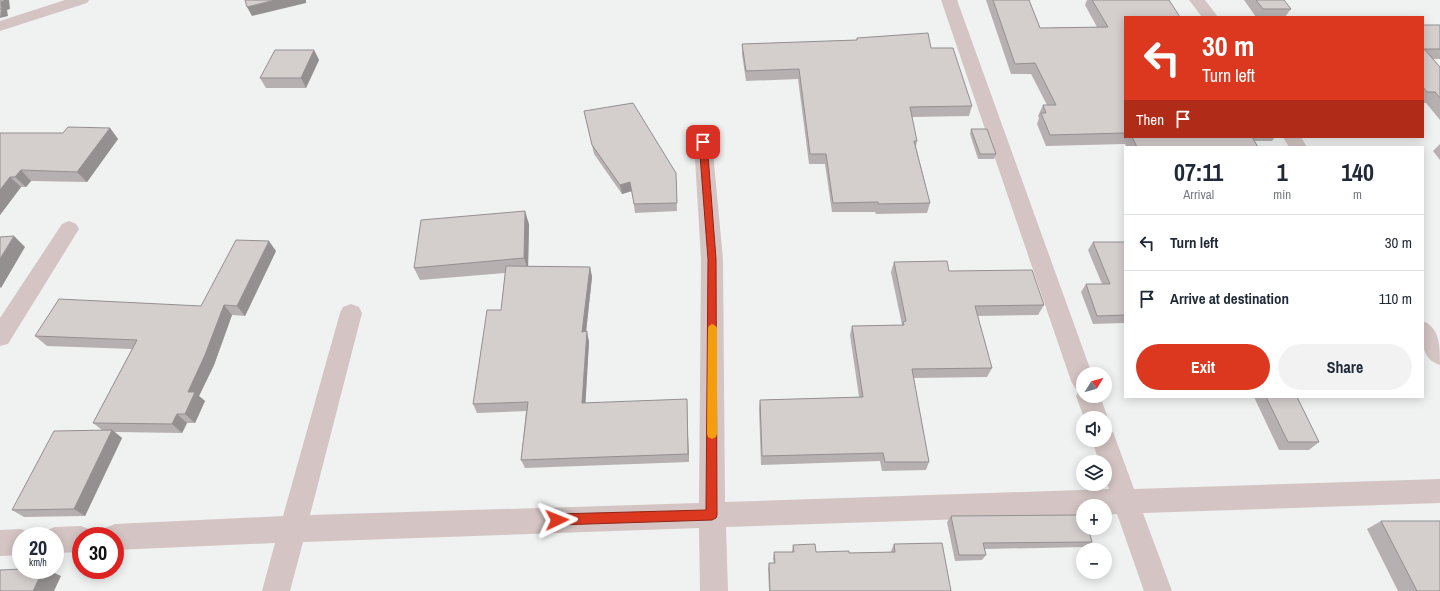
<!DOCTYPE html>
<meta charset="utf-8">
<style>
:root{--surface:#fff;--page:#f2f2f3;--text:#1f2937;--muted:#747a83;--line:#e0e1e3;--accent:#dc3820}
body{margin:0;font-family:"Archivo Narrow",sans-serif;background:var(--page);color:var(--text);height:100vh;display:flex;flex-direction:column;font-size:15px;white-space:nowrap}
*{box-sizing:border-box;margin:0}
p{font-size:13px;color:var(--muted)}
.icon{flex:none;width:22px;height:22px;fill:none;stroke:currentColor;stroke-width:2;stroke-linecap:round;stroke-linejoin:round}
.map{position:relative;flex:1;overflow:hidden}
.side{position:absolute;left:1124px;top:146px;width:300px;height:252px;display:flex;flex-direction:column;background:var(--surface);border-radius:0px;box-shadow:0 2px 10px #0003}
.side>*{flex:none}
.hud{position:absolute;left:1124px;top:16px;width:300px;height:122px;border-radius:0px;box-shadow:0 2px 10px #0003;background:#dc3820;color:#fff;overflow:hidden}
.needle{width:26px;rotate:53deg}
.tools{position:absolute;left:1076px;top:367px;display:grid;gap:8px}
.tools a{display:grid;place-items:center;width:36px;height:36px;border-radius:50%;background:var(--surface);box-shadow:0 2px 10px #0003;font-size:20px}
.speed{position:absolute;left:12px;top:527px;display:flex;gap:8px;font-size:20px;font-weight:700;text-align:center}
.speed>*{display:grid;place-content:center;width:52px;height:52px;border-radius:50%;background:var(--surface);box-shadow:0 2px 10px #0003;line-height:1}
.speed small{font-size:10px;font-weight:400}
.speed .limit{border:6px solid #d22;background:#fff;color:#111}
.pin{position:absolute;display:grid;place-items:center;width:34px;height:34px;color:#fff;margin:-17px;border-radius:8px;box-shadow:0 2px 6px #0006}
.me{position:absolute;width:44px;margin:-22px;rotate:88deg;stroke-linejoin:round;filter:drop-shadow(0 0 3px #0008)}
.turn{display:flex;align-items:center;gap:14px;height:84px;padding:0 12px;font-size:18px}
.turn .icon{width:52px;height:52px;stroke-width:2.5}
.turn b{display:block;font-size:28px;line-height:34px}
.then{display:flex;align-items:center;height:38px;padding:0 12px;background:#0003;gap:8px;font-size:15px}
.eta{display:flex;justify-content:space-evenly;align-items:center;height:68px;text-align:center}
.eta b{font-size:24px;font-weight:700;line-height:28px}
.cta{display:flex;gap:8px;margin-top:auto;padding:8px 12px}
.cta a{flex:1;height:46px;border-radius:24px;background:var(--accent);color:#fff;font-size:16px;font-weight:700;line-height:46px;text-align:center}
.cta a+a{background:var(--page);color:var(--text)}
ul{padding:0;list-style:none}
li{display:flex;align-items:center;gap:12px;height:56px;padding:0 12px;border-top:1px solid var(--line)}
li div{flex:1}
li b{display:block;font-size:15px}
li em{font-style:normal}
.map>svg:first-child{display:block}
</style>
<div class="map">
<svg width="1440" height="591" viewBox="0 0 1440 591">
<rect width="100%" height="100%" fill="#f0f2f1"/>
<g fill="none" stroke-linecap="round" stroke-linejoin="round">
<g fill="#d4c4c4" fill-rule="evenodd">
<polygon points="65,0 89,0 87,3 0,31 0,21"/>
<polygon points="941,0 957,0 1092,374 1083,374 1083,396 1100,396 1108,418 1105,425 1105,418 1084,418 1076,396 1079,390 1075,388 1071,381"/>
<polygon points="1189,0 1205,0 1218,17 1202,17"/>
<polygon points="703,136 710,137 712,142 723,259 725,502 1109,489 1105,479 1105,462 1099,462 1092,440 1105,440 1105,429 1113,432 1134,489 1440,479 1440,503 1143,513 1172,591 1144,591 1117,514 1105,515 1105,506 1083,506 1083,515 726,527 728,591 700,591 699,528 303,542 290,591 262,591 275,543 115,550 115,536 102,536 105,528 115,524 283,516 340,313 343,307 351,304 359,307 362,313 310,515 699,503 701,259 694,142 696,137"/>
<polygon points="1283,137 1301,137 1307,147 1289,147"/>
<polygon points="69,221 76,224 79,229 8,344 0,346 0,318 62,224"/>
<path d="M1423,321C1440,328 1440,346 1440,365C1419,358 1423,339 1423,321Z"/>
<polygon points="81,526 91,530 93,536 81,536 81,552 55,553 55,536 43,536 45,531 55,527"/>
<polygon points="21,529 31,533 32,536 21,536 21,555 0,556 0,530"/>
</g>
</g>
<g fill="#b6b1b0">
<polygon points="986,0 1029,0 1040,28 1097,27 1085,5 1087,0 1169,0 1125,17 1125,137 1275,137 1272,141 1254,141 1258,147 1127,147 1125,144 1046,146 1037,124 1039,118 1038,116 1043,105 1047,105 1031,74 1011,74"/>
<polygon points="1244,0 1284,0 1291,9 1285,17 1256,17"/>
<polygon points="1423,25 1440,25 1440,59 1433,59 1440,67 1440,120 1426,103 1423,103"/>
<polygon points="857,38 931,48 972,106 969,116 912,117 917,141 916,147 930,203 927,213 876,214 875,212 832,212 825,164 809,164 798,79 746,81 742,54 742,44 856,40"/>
<polygon points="314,50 319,60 306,88 266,88 260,78"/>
<polygon points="584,111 676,173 677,211 635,213 632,191 622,194 594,154"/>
<polygon points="110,128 118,139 87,182 31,181 26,187 21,187 0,215 0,133 63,133"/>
<polygon points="971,129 996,154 994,159 978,159 970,134"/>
<polygon points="1440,144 1440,160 1433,151"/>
<polygon points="529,224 528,266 590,267 592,277 586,331 589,342 585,403 687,409 689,462 525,468 521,460 526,411 477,413 473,404 501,310 505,273 420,280 414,268"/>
<polygon points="1093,242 1125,242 1125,323 1093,324 1081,292 1086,284 1102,284 1088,250"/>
<polygon points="276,251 245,316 232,315 214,365 199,396 205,401 195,423 187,423 182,433 115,432 122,438 85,516 24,517 12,510 102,430 93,423 132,349 47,346 35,336 201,306"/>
<polygon points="894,262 949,271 1044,305 1038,315 977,316 992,368 987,377 913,378 929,462 926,470 882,471 880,461 761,465 759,409 760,400 859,397 850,335 852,326 902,325 891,272"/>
<polygon points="1254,397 1297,397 1319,442 1309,450 1279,450"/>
<polygon points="951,516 1092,542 1086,547 985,549 986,555 982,560 955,561 947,522"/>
<polygon points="1381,521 1440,591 1398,591 1367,529"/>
<polygon points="894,544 951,591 769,591 768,569 769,563 774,563 773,559 774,552 792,552 793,545 816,552 849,553 891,552 891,551"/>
</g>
<g fill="#949090">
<polygon points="4,0 9,0 10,9 7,10 8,16 0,18 1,2"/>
<polygon points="275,0 306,0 306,3 252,16 247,7"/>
<polygon points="314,50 319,60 306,88 301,78"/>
<polygon points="110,128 118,139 87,182 77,172"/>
<polygon points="21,170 31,181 26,187 15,177"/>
<polygon points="10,177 21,187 0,215 0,190"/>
<polygon points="630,182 632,191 622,194 620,185"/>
<polygon points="525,211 529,224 528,271 524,258"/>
<polygon points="14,236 25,247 1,288 0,287 0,259"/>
<polygon points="269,241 276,251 245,316 237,306"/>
<polygon points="590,267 592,277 585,342 582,332"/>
<polygon points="224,305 232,315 214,365 199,396 205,401 195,423 185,414 188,392"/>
<polygon points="587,331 589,342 585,412 582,403"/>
<polygon points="687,399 687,409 689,462 688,454"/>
<polygon points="177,414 187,423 182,433 172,424"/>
<polygon points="112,430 122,438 85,516 74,509"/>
<polygon points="43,570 48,570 61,576 54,591 33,591"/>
</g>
<g fill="#d4cecd" stroke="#949090">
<polygon points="0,0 4,0 4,1 1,2 2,9 0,9"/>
<polygon points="245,0 275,0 247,7"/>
<polygon points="993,0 1029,0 1040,28 1108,27 1092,0 1169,0 1180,17 1125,17 1125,133 1050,135 1041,113 1046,113 1043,105 1056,105 1035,63 1015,64"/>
<polygon points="1256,0 1284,0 1291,9 1263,9"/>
<polygon points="1423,25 1440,25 1440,49 1424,49 1440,67 1440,98 1435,92 1427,92 1423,87"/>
<polygon points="928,33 931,48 953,48 972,106 910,107 917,141 914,141 930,203 878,204 878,202 833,203 826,154 810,154 799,69 746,71 742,44 857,40 857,38"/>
<polygon points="275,50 314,50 301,78 260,78"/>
<polygon points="633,103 676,173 677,203 634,204 630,182 620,185 592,145 584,111"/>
<polygon points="68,127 110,128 77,172 21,170 15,177 10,177 0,190 0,133 63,133"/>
<polygon points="971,129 987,129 996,154 980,154"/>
<polygon points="1132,137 1252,137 1258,147 1137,147"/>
<polygon points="525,211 524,258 414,268 421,220"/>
<polygon points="14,236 0,259 0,237"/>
<polygon points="236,240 269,241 237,306 224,305 205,355 188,392 195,392 185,414 177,414 172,424 93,423 137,340 35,336 59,299 201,306"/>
<polygon points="1093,242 1125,242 1125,315 1097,316 1086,284 1110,284"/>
<polygon points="947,261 949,271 1032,270 1044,305 975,306 992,368 912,369 929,462 885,462 883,453 762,456 760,400 863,397 852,326 904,325 903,322 906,321 894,262"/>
<polygon points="506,266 590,267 582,332 587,331 582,403 687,399 688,454 521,460 528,402 473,404 487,310 501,310"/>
<polygon points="1266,397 1297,397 1319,442 1288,442"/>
<polygon points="112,430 74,509 12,510 54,431"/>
<polygon points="1083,515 1083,528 1088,528 1092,542 983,543 986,555 959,555 951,516"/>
<polygon points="1381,521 1440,521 1440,591 1417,591"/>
<polygon points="942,543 951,591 770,591 769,563 775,563 774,552 794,552 793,545 815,544 816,552 849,551 849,553 895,552 894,544"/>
<polygon points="21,569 21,570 43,570 33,591 0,591 0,570"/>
</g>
<polygon fill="#dc3820" stroke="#8f2415" points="703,140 707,142 716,259 717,515 716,518 712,520 557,525 553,524 551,520 553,516 557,514 706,510 708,259 699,142"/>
<polygon fill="#f59e0b" points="712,324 716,326 717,328 717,434 716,437 712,439 708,437 707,434 708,328 709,326"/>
</svg>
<div class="tools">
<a><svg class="needle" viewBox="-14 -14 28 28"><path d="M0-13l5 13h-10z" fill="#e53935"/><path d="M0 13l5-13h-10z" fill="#747a83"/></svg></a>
<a><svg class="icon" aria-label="sound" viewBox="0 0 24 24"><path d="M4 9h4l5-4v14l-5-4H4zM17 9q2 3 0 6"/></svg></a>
<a><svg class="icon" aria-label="layers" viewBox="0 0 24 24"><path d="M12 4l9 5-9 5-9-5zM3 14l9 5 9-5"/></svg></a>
<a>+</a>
<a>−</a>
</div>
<div class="speed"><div>20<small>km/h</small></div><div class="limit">30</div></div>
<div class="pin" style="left:703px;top:142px;background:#d93025"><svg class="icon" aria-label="arrive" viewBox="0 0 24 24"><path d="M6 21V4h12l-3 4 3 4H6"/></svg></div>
<svg class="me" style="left:557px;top:520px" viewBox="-20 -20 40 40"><path d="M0-17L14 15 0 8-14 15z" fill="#dc3820" stroke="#fff" stroke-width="4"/></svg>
<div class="hud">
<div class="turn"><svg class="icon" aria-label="left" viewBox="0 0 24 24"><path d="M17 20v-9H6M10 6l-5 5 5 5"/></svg><div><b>30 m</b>Turn left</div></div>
<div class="then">Then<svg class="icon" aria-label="arrive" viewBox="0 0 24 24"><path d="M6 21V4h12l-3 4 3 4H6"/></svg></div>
</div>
<section class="side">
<div class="eta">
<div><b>07:11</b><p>Arrival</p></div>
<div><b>1</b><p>min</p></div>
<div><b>140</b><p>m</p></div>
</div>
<ul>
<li><svg class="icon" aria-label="left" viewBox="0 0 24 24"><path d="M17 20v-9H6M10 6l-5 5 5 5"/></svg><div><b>Turn left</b></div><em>30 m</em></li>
<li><svg class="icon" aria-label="arrive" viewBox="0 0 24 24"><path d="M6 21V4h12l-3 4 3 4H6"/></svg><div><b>Arrive at destination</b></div><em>110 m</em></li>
</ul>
<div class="cta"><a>Exit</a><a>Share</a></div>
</section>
</div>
